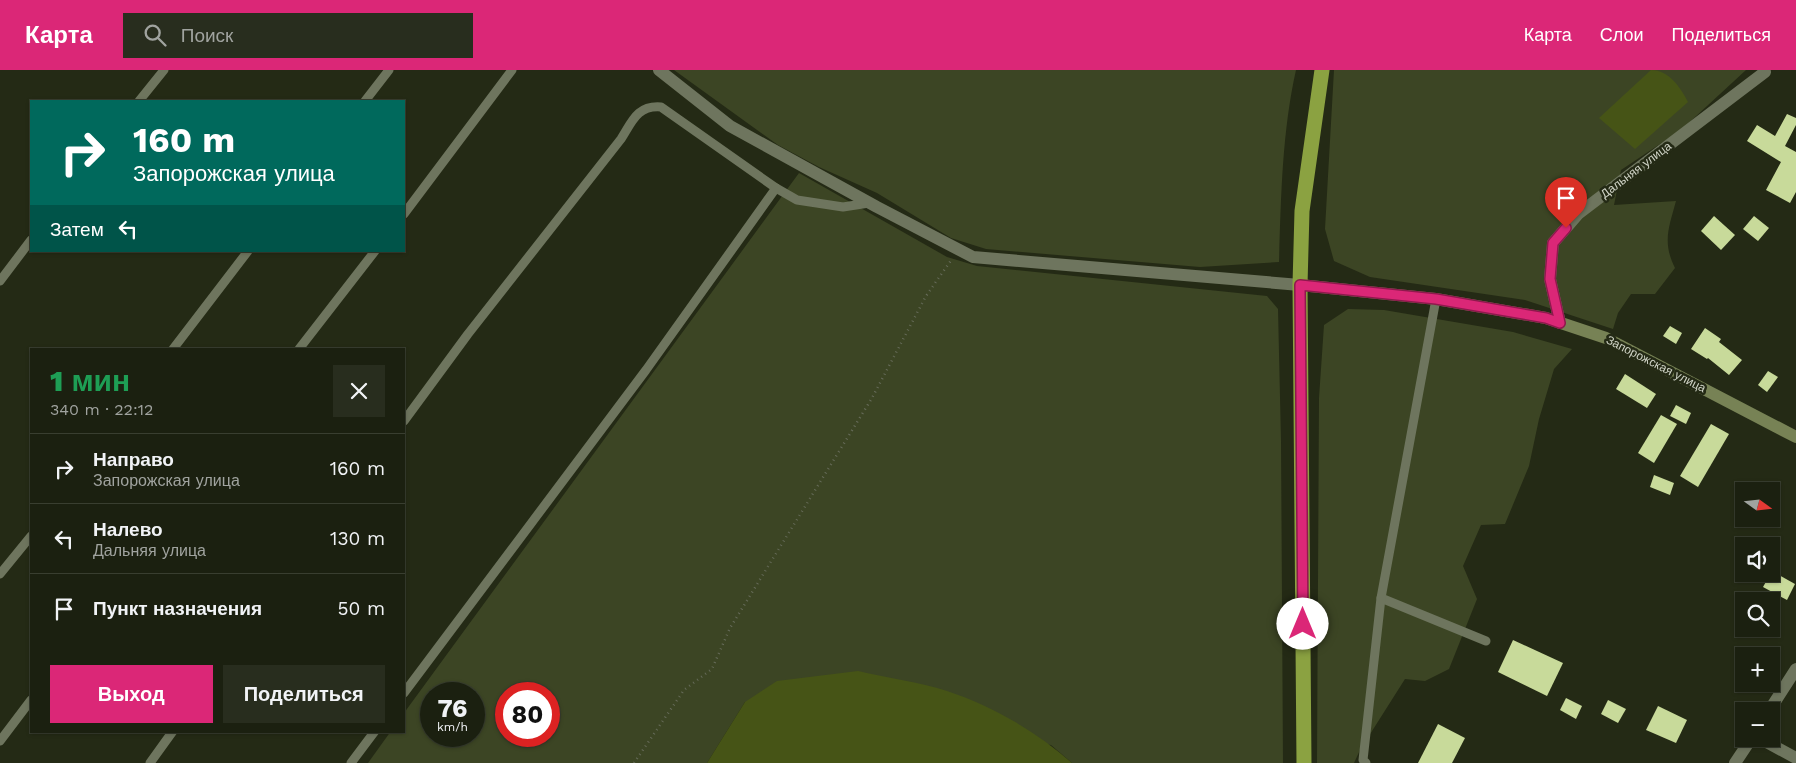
<!DOCTYPE html>
<html lang="ru">
<meta charset="utf-8">
<style>
:root{--surface:#1b2010;--page:#282d1e;--text:#f1f3f6;--muted:#a0a39f;--line:#393e30;--accent:#db2777}
body{margin:0;font-family:"Work Sans",sans-serif;background:var(--page);color:var(--text);height:100vh;display:flex;flex-direction:column;font-size:19px;white-space:nowrap}
*{box-sizing:border-box;margin:0}
p{font-size:16px;color:var(--muted)}
.icon{flex:none;width:28px;height:28px;fill:none;stroke:currentColor;stroke-width:2;stroke-linecap:round;stroke-linejoin:round}
.map{position:relative;flex:1;overflow:hidden}
.sheet{position:absolute;left:30px;top:278px;width:375px;height:385px;display:flex;flex-direction:column;background:var(--surface);border-radius:0px;box-shadow:0 1px 4px #0004,0 0 0 1px var(--line)}
.sheet>*{flex:none}
.banner{position:absolute;left:30px;top:30px;width:375px;height:152px;border-radius:0px;box-shadow:0 1px 4px #0004,0 0 0 1px var(--line);background:#00695c;color:#fff;overflow:hidden}
.needle{width:32px;rotate:105deg}
.controls{position:absolute;left:1735px;top:412px;display:grid;gap:10px}
.controls a{display:grid;place-items:center;width:45px;height:45px;border-radius:0px;background:var(--surface);box-shadow:0 1px 4px #0004,0 0 0 1px var(--line);font-size:25px}
.speed{position:absolute;left:420px;top:612px;display:flex;gap:10px;font-size:25px;font-weight:700;text-align:center}
.speed>*{display:grid;place-content:center;width:65px;height:65px;border-radius:50%;background:var(--surface);box-shadow:0 1px 4px #0004,0 0 0 1px var(--line);line-height:1}
.speed small{font-size:12px;font-weight:400}
.speed .limit{border:8px solid #d22;background:#fff;color:#111}
.pin{position:absolute;display:grid;place-items:center;width:42px;height:42px;color:#fff;margin:-51px -21px;border-radius:50% 50% 50% 0;rotate:-45deg;box-shadow:0 0 5px #0007}
.pin .icon{rotate:45deg}
.me{position:absolute;width:55px;margin:-28px;rotate:0deg;stroke-linejoin:round;filter:drop-shadow(0 0 4px #0008)}
.turn{display:flex;align-items:center;gap:18px;height:105px;padding:0 20px;font-size:22px}
.turn .icon{width:65px;height:65px;stroke-width:2.5}
.turn b{display:block;font-size:35px;line-height:42px}
.then{display:flex;align-items:center;height:48px;padding:0 20px;background:#0003;gap:10px;font-size:19px}
.round{display:grid;place-items:center;flex:none;width:52px;height:52px;border-radius:0px;background:var(--page)}
.headline{display:flex;align-items:center;justify-content:space-between;height:85px;padding:0 20px}
h1{font-size:30px;font-weight:800;line-height:38px;color:#1e9e55}
.primary-button{display:flex;gap:10px;margin-top:auto;padding:10px 20px}
.primary-button a{flex:1;height:58px;border-radius:0px;background:var(--accent);color:#fff;font-size:20px;font-weight:800;line-height:58px;text-align:center}
.primary-button a+a{background:var(--page);color:var(--text)}
ul{padding:0;list-style:none}
li{display:flex;align-items:center;gap:15px;height:70px;padding:0 20px;border-top:1px solid var(--line)}
li div{flex:1}
li b{display:block;font-size:19px}
li em{font-style:normal}
header{display:flex;align-items:center;gap:30px;box-sizing:border-box;height:70px;padding:0 25px;background:var(--accent);color:#fff}
header strong{font-size:24px}
nav{display:flex;gap:28px;margin-inline-start:auto;font-size:18px}
.search{width:350px;height:45px;background:var(--page);display:flex;align-items:center;gap:12px;box-sizing:border-box;padding:0 18px;border-radius:0px;color:var(--muted);font-size:19px}
.map>svg:first-child{display:block}
</style>
<header>
<strong>Карта</strong>
<div class="search"><svg class="icon" aria-label="search" viewBox="0 0 24 24"><circle cx="10" cy="10" r="6"/><path d="M15 15l6 6"/></svg>Поиск</div>
<nav><a>Карта</a><a>Слои</a><a>Поделиться</a></nav>
</header>
<div class="map">
<svg width="1796" height="693" viewBox="0 0 1796 693">
<rect width="100%" height="100%" fill="#242a15"/>
<g fill="#3c4524" fill-rule="evenodd">
<path d="M674,0H1296C1282,62 1281,129 1279,192L1200,197L986,179L951,168L877,123L819,97L778,75Z"/>
<path d="M1334,0H1746L1681,60L1621,100L1614,135L1676,131C1669,157 1662,172 1675,198L1655,224H1631L1618,243L1613,259L1525,230L1370,207L1334,191L1325,159Z"/>
<path d="M799,103L947,187L977,196L1267,226L1278,239L1281,371L1283,693H1072L1051,675L745,632L707,693H368L391,661H404V643ZM431,624H474V666H431ZM506,624H549V666H506Z"/>
<polygon points="1348,239 1384,240 1513,262 1572,279 1554,299 1539,349 1529,396 1505,454 1481,455 1463,496 1477,529 1449,599 1425,611 1405,609 1360,680 1354,693 1317,693 1319,328 1324,255"/>
</g>
<g fill="#465416">
<path d="M1651,0C1669,0 1680,17 1688,32L1635,79L1599,48Z"/>
<path d="M858,601C887,608 919,612 947,621C992,636 1036,661 1072,693H707L745,632L777,611Z"/>
</g>
<g fill="#c8da9a">
<polygon points="1787,44 1796,48 1796,55 1785,76 1796,82 1796,122 1790,133 1766,120 1781,92 1747,71 1757,55 1775,66"/>
<polygon points="1714,146 1735,165 1721,180 1701,161"/>
<polygon points="1754,146 1769,158 1758,171 1743,159"/>
<polygon points="1670,256 1682,263 1676,274 1663,266"/>
<polygon points="1705,258 1721,269 1719,272 1742,290 1729,305 1708,288 1707,289 1691,279"/>
<polygon points="1768,301 1778,307 1767,322 1758,315"/>
<polygon points="1625,304 1656,324 1647,338 1616,319"/>
<polygon points="1676,335 1691,343 1686,354 1670,346"/>
<polygon points="1661,345 1677,354 1654,393 1638,383"/>
<polygon points="1711,354 1729,364 1698,417 1680,406"/>
<polygon points="1654,405 1674,413 1670,425 1650,417"/>
<polygon points="1772,501 1795,514 1787,530 1763,517"/>
<polygon points="1513,570 1563,593 1547,626 1498,602"/>
<polygon points="1566,628 1582,636 1576,649 1560,640"/>
<polygon points="1608,630 1626,639 1618,653 1601,644"/>
<polygon points="1658,636 1687,650 1676,673 1646,660"/>
<polygon points="1438,654 1465,668 1452,693 1418,693"/>
</g>
<g fill="none" stroke-linecap="round" stroke-linejoin="round">
<polyline stroke="#666b59" stroke-width="2.5" stroke-dasharray="1 4" stroke-linecap="butt" points="634,693 684,620 712,599 730,558 872,328 926,226 952,189"/>
<g stroke="#6e755e" stroke-width="9">
<polyline points="139,31 164,0"/>
<polyline points="365,31 389,0"/>
<polyline points="404,144 512,0"/>
<polyline points="0,211 31,170"/>
<polyline points="173,279 248,181"/>
<polyline points="299,279 375,181"/>
<path d="M404,351L468,264L621,69C632,52 637,35 661,37L776,118L797,130L843,137L869,133"/>
<polyline points="0,504 31,466"/>
<polyline points="1381,528 1486,571"/>
<polyline points="404,623 646,300 776,118"/>
<polyline points="0,671 31,630"/>
<polyline points="150,693 173,661"/>
<polyline points="351,693 375,661"/>
<polyline points="1366,693 1363,690 1381,528 1436,229"/>
</g>
<g stroke="#6e755e" stroke-width="12">
<polyline points="659,0 730,56 877,137 973,187 1300,215"/>
<polyline points="1560,253 1550,209 1553,173 1578,144 1765,2"/>
<polyline points="1769,641 1796,599"/>
<polyline points="1761,669 1796,688"/>
<polyline points="1735,693 1751,669"/>
</g>
<polyline stroke="#778255" stroke-width="12" points="1300,215 1436,229 1546,248 1606,268 1796,367"/>
<polyline stroke="#8ba241" stroke-width="15" points="1304,693 1300,215 1302,141 1322,0"/>
</g>
<g fill="none" stroke-linecap="round" stroke-linejoin="round">
<defs>
<polyline id="route" points="1303,554 1300,215 1436,229 1546,248 1560,253 1550,209 1553,173 1566,158"/>
</defs>
<use href="#route" stroke="#8e194d" stroke-width="12"/>
<use href="#route" stroke="#db2777" stroke-width="9"/>
</g>
<g text-anchor="middle" stroke-width="5" stroke-linejoin="round" paint-order="stroke">
<g font-size="12" fill="#d0d4c7" stroke="#242a15">
<text transform="translate(1636 100) rotate(-37)" y="4">Дальняя улица</text>
<text transform="translate(1656 294) rotate(27)" y="4">Запорожская улица</text>
</g>
</g>
</svg>
<div class="controls">
<a><svg class="needle" viewBox="-14 -14 28 28"><path d="M0-13l5 13h-10z" fill="#e53935"/><path d="M0 13l5-13h-10z" fill="#a0a39f"/></svg></a>
<a><svg class="icon" aria-label="sound" viewBox="0 0 24 24"><path d="M4 9h4l5-4v14l-5-4H4zM17 9q2 3 0 6"/></svg></a>
<a><svg class="icon" aria-label="search" viewBox="0 0 24 24"><circle cx="10" cy="10" r="6"/><path d="M15 15l6 6"/></svg></a>
<a>+</a>
<a>−</a>
</div>
<div class="speed"><div>76<small>km/h</small></div><div class="limit">80</div></div>
<div class="pin" style="left:1566px;top:158px;background:#d93025"><svg class="icon" aria-label="arrive" viewBox="0 0 24 24"><path d="M6 21V4h12l-3 4 3 4H6"/></svg></div>
<svg class="me" style="left:1303px;top:554px" viewBox="-20 -20 40 40"><circle r="19" fill="#fff"/><path d="M0-13L10 11 0 6-10 11z" fill="#db2777"/></svg>
<div class="banner">
<div class="turn"><svg class="icon" aria-label="right" viewBox="0 0 24 24"><path d="M7 20v-9h11M14 6l5 5-5 5"/></svg><div><b>160 m</b>Запорожская улица</div></div>
<div class="then">Затем<svg class="icon" aria-label="left" viewBox="0 0 24 24"><path d="M17 20v-9H6M10 6l-5 5 5 5"/></svg></div>
</div>
<section class="sheet">
<div class="headline"><div><h1>1 мин</h1><p>340 m · 22:12</p></div><a class="round"><svg class="icon" aria-label="close" viewBox="0 0 24 24"><path d="M6 6l12 12M18 6L6 18"/></svg></a></div>
<ul>
<li><svg class="icon" aria-label="right" viewBox="0 0 24 24"><path d="M7 20v-9h11M14 6l5 5-5 5"/></svg><div><b>Направо</b><p>Запорожская улица</p></div><em>160 m</em></li>
<li><svg class="icon" aria-label="left" viewBox="0 0 24 24"><path d="M17 20v-9H6M10 6l-5 5 5 5"/></svg><div><b>Налево</b><p>Дальняя улица</p></div><em>130 m</em></li>
<li><svg class="icon" aria-label="arrive" viewBox="0 0 24 24"><path d="M6 21V4h12l-3 4 3 4H6"/></svg><div><b>Пункт назначения</b></div><em>50 m</em></li>
</ul>
<div class="primary-button"><a>Выход</a><a>Поделиться</a></div>
</section>
</div>
